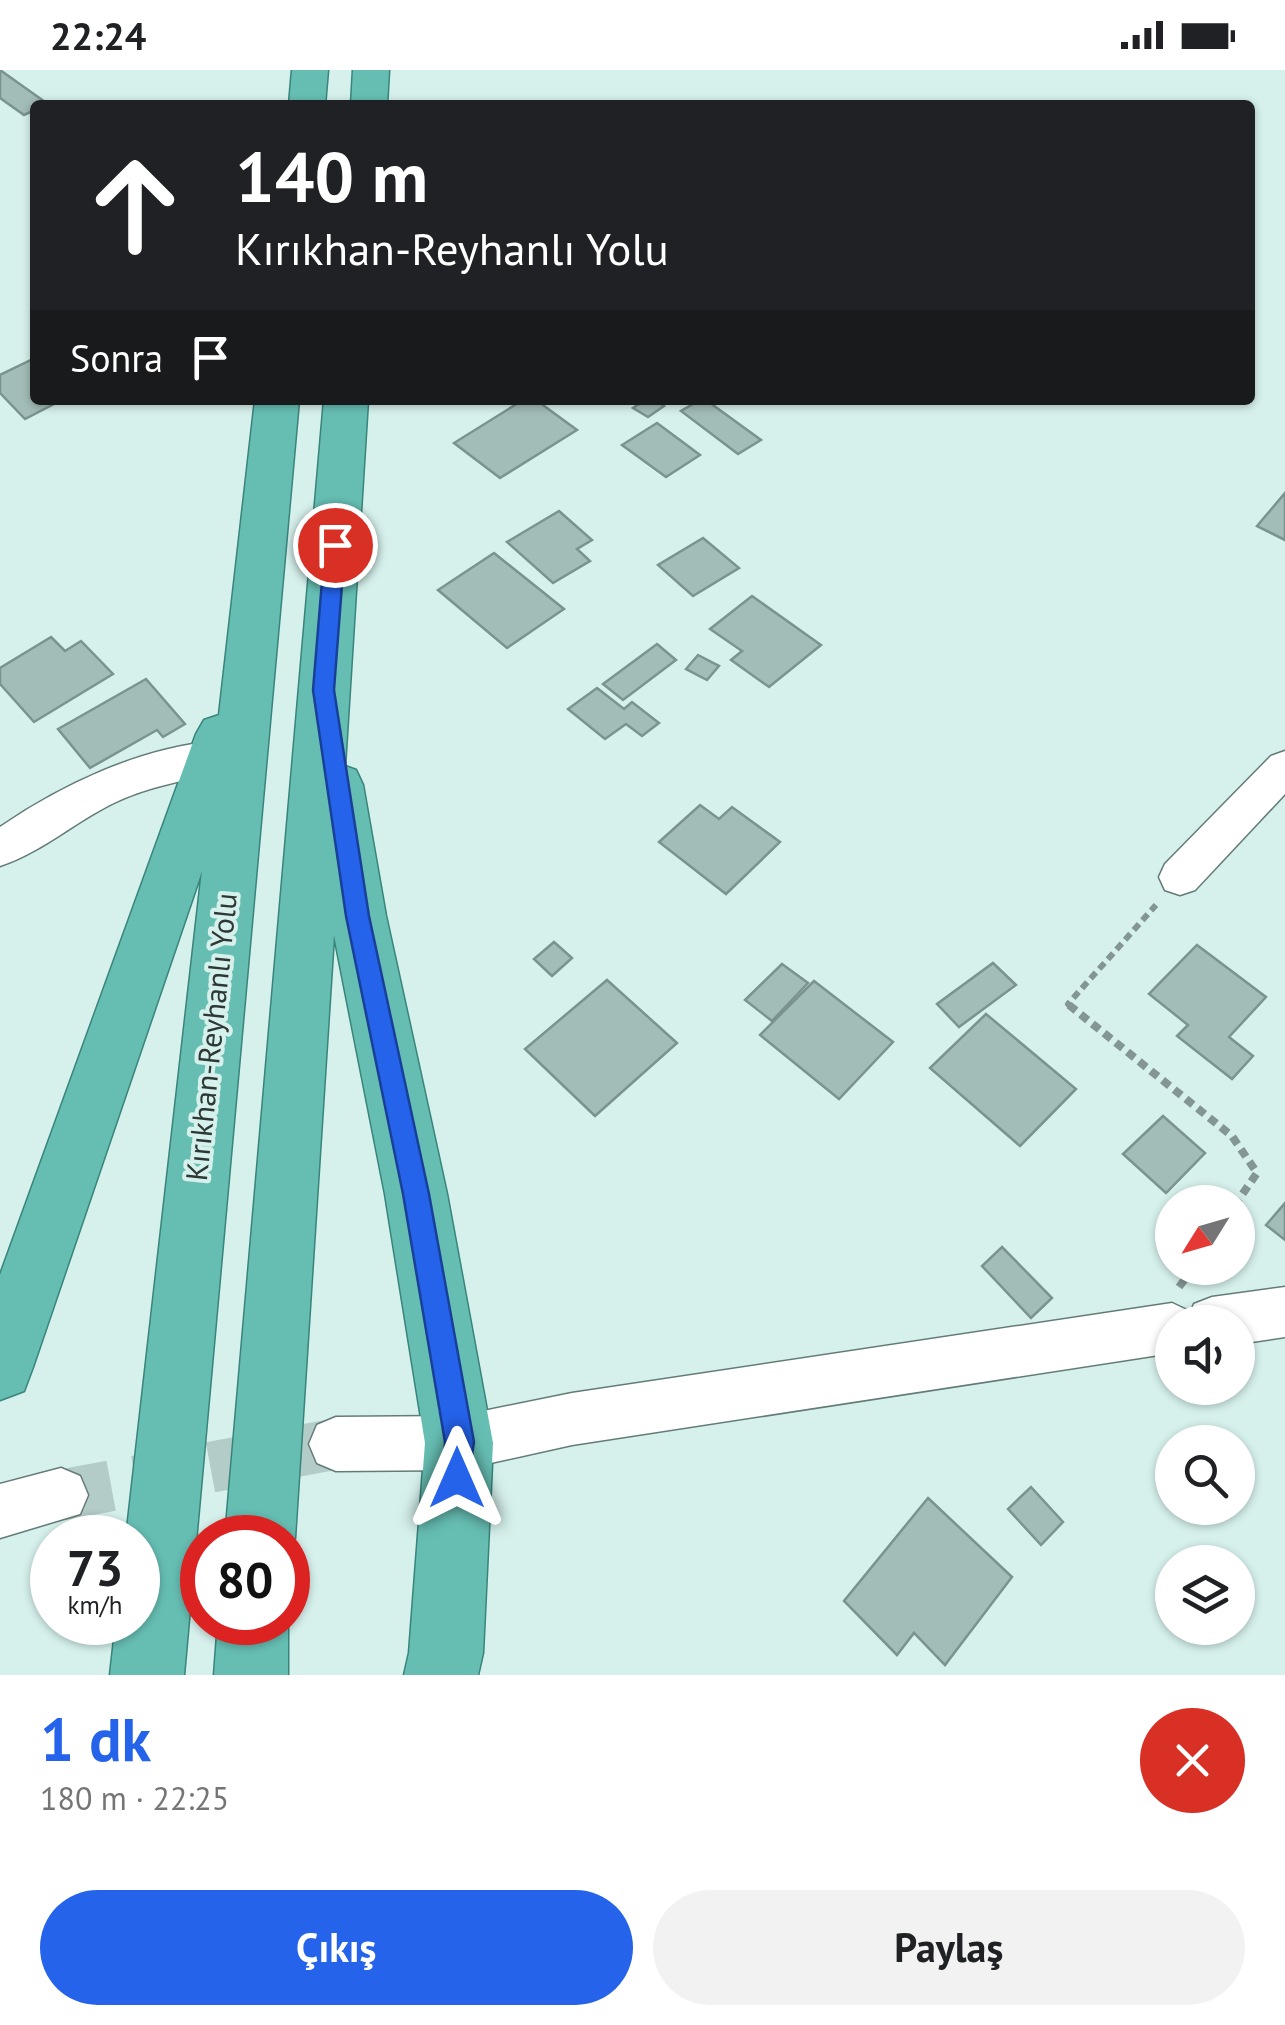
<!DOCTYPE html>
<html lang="tr">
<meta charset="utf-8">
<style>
:root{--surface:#fff;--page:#f2f2f2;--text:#202124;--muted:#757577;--accent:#2563eb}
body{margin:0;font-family:"PT Sans",sans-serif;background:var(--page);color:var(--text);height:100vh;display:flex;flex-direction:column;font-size:38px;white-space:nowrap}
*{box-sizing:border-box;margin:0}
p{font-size:32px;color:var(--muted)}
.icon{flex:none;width:55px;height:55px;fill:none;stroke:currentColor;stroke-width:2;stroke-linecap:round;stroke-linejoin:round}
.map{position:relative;height:1605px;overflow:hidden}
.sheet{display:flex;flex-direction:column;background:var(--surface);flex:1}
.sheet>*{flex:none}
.guide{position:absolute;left:30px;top:30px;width:1225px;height:305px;border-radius:10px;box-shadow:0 2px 8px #0004;background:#202124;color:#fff;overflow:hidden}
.needle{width:65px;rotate:233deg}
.controls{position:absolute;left:1155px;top:1115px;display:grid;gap:20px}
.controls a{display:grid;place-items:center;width:100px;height:100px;border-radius:50%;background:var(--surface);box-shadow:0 2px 8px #0004;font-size:50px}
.speed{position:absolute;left:30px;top:1445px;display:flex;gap:20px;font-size:50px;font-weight:700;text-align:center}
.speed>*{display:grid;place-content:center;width:130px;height:130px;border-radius:50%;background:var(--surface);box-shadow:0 2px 8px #0004;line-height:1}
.speed small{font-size:25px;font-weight:400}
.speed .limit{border:15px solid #d22;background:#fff;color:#111}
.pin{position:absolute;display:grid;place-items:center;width:85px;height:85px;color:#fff;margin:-42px;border:5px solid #fff;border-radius:50%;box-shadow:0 2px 10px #0007}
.me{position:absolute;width:110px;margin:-55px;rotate:0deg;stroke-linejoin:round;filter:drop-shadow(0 0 8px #0008)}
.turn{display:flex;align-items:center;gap:35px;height:210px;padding:0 40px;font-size:45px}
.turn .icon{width:130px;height:130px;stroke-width:2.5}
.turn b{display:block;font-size:70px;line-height:85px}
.then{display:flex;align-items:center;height:95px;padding:0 40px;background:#0003;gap:20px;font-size:38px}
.round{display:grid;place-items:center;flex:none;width:105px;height:105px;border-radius:52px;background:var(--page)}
.head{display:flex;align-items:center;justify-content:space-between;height:170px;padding:0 40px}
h1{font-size:60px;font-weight:600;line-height:75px;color:var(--accent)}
.cta{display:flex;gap:20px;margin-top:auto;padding:20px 40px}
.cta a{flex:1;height:115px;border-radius:60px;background:var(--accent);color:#fff;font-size:40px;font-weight:600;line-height:115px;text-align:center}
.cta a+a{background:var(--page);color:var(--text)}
.status{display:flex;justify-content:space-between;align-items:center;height:70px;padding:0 50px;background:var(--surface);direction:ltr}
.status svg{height:28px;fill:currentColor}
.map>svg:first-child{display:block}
</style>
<div class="status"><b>22:24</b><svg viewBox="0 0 49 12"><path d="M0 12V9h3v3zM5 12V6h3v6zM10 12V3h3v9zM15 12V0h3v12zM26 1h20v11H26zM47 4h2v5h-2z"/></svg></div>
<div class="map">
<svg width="1285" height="1605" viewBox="0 0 1285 1605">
<rect width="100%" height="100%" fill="#d6f1ec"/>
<g fill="#a2bcb7" stroke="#7a938f" stroke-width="2.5">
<polygon points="0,0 48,34 35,35 35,40 24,45 0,28"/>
<polygon points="35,288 35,330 56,333 25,349 0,323 0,305"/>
<polygon points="523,330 536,330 577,360 500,408 454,373"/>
<polygon points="645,330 655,330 664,336 648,347 633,338"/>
<polygon points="700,330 706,330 761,370 738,384 681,341"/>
<polygon points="657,353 700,385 666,407 622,375"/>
<polygon points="1285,423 1285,470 1257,456"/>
<polygon points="559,441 592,470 577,479 590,491 553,513 507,472"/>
<polygon points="703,468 739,498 693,526 658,495"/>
<polygon points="494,483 564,539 507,578 438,520"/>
<polygon points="752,526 821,575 769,617 731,590 742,581 710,559"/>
<polygon points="51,567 65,581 81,571 113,604 34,652 0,614 0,598"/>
<polygon points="657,574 676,590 623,630 603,614"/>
<polygon points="698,585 719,596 707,610 686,599"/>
<polygon points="146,609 185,654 163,667 157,660 90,698 58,659"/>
<polygon points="597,618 624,639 632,632 659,653 642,666 626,654 605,669 568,639"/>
<polygon points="700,735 719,749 732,737 780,772 726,824 659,772"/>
<polygon points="554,872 572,888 552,906 534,889"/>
<polygon points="1197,875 1266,927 1229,967 1253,986 1232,1009 1177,966 1188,955 1149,924"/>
<polygon points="993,893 1016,915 959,957 937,934"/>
<polygon points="782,894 808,913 772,951 745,930"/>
<polygon points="607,910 677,973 595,1046 525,979"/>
<polygon points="814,911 893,972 839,1029 760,965"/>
<polygon points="986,944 1076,1019 1020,1076 930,998"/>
<polygon points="1163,1046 1205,1083 1166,1123 1123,1084"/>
<polygon points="1285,1133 1285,1170 1266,1155"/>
<polygon points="1002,1177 1052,1228 1031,1248 982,1196"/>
<polygon points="1031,1417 1063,1452 1041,1475 1008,1439"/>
<polygon points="928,1428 1012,1507 945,1595 914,1563 897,1585 844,1531"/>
</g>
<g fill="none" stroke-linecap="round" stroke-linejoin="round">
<polyline stroke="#b4ccc8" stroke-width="51" stroke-dasharray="51 25" stroke-linecap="butt" points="61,1425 336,1374"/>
<defs>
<g id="minor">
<path d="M214,671L228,676L234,687L228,698C190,711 154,714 116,732C77,750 41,783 0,796V757C63,714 138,679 214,671Z"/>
<polygon points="1285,681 1285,724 1195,820 1180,825 1165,820 1159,807 1165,794 1271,686"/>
<polygon points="1285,1217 1285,1267 1238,1274 1238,1252 1172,1252 1172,1283 572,1375 459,1400 336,1401 317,1393 309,1374 317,1355 336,1347 459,1346 572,1323 1172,1233 1191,1242 1194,1234 1212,1227"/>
<polygon points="61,1398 80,1406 88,1425 80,1444 0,1468 0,1414"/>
</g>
<g id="trunk">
<polygon points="292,0 328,0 325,35 289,35"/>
<polygon points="353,0 389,0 387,35 351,35"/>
<polygon points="255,330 299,330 184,1605 110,1605 116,1552 138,1552 138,1468 126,1468 202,801 33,1297 24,1321 0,1330 0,1205 196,664 204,650 219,645"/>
<polygon points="324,330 368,330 345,696 356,700 363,715 386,846 447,1124 493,1373 483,1583 478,1605 404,1605 409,1583 425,1373 385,1124 334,865 295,1468 288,1487 288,1468 225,1468"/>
<polygon points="288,1545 288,1605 214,1605 218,1552 288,1552"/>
</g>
</defs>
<use href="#minor" stroke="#647c78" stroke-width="3"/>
<use href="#trunk" stroke="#39847b" stroke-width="3"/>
<polyline stroke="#839693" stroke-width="6" stroke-dasharray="8 5" stroke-linecap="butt" points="1072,937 1068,934 1156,835"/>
<g stroke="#839693" stroke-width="8" stroke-dasharray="9 6" stroke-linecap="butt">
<polyline points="1069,935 1232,1066 1257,1103 1237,1132"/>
<polyline points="1179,1217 1193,1198"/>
</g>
<use href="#minor" fill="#fff" fill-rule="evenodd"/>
<use href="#trunk" fill="#66beb3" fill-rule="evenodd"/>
</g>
<polygon fill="#2563eb" stroke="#184099" stroke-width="2.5" points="335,468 345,475 334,620 369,846 429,1124 474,1372 467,1418 457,1422 447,1418 443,1408 445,1372 403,1124 346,846 313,620 325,475"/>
<g text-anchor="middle" stroke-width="8" stroke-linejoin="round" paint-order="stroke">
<g font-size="30" fill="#2d3836" stroke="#d6f1ec">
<text transform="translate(212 967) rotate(-84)" y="10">Kırıkhan-Reyhanlı Yolu</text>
</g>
</g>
</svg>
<div class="controls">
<a><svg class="needle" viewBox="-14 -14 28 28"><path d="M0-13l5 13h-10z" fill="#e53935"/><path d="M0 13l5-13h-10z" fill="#757577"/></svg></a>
<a><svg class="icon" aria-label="sound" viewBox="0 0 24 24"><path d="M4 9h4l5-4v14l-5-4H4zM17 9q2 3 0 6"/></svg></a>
<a><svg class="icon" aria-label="search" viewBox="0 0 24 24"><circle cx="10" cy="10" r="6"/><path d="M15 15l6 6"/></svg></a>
<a><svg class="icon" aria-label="layers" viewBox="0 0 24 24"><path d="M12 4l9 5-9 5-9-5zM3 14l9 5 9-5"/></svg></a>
</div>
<div class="speed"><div>73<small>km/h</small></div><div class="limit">80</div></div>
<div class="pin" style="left:335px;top:475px;background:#d93025"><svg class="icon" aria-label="arrive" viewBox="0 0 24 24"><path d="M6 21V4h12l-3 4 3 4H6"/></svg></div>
<svg class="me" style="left:457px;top:1408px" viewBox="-20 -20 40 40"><path d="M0-17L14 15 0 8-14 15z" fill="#2563eb" stroke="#fff" stroke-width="4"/></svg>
<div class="guide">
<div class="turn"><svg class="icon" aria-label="ahead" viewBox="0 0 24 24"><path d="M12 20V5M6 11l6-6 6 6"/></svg><div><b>140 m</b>Kırıkhan-Reyhanlı Yolu</div></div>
<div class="then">Sonra<svg class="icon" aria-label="arrive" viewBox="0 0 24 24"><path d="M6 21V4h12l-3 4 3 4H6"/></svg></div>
</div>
</div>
<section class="sheet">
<div class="head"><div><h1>1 dk</h1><p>180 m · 22:25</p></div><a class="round" style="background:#d93025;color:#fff"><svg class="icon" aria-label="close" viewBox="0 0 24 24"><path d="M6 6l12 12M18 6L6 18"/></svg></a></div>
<div class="cta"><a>Çıkış</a><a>Paylaş</a></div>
</section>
